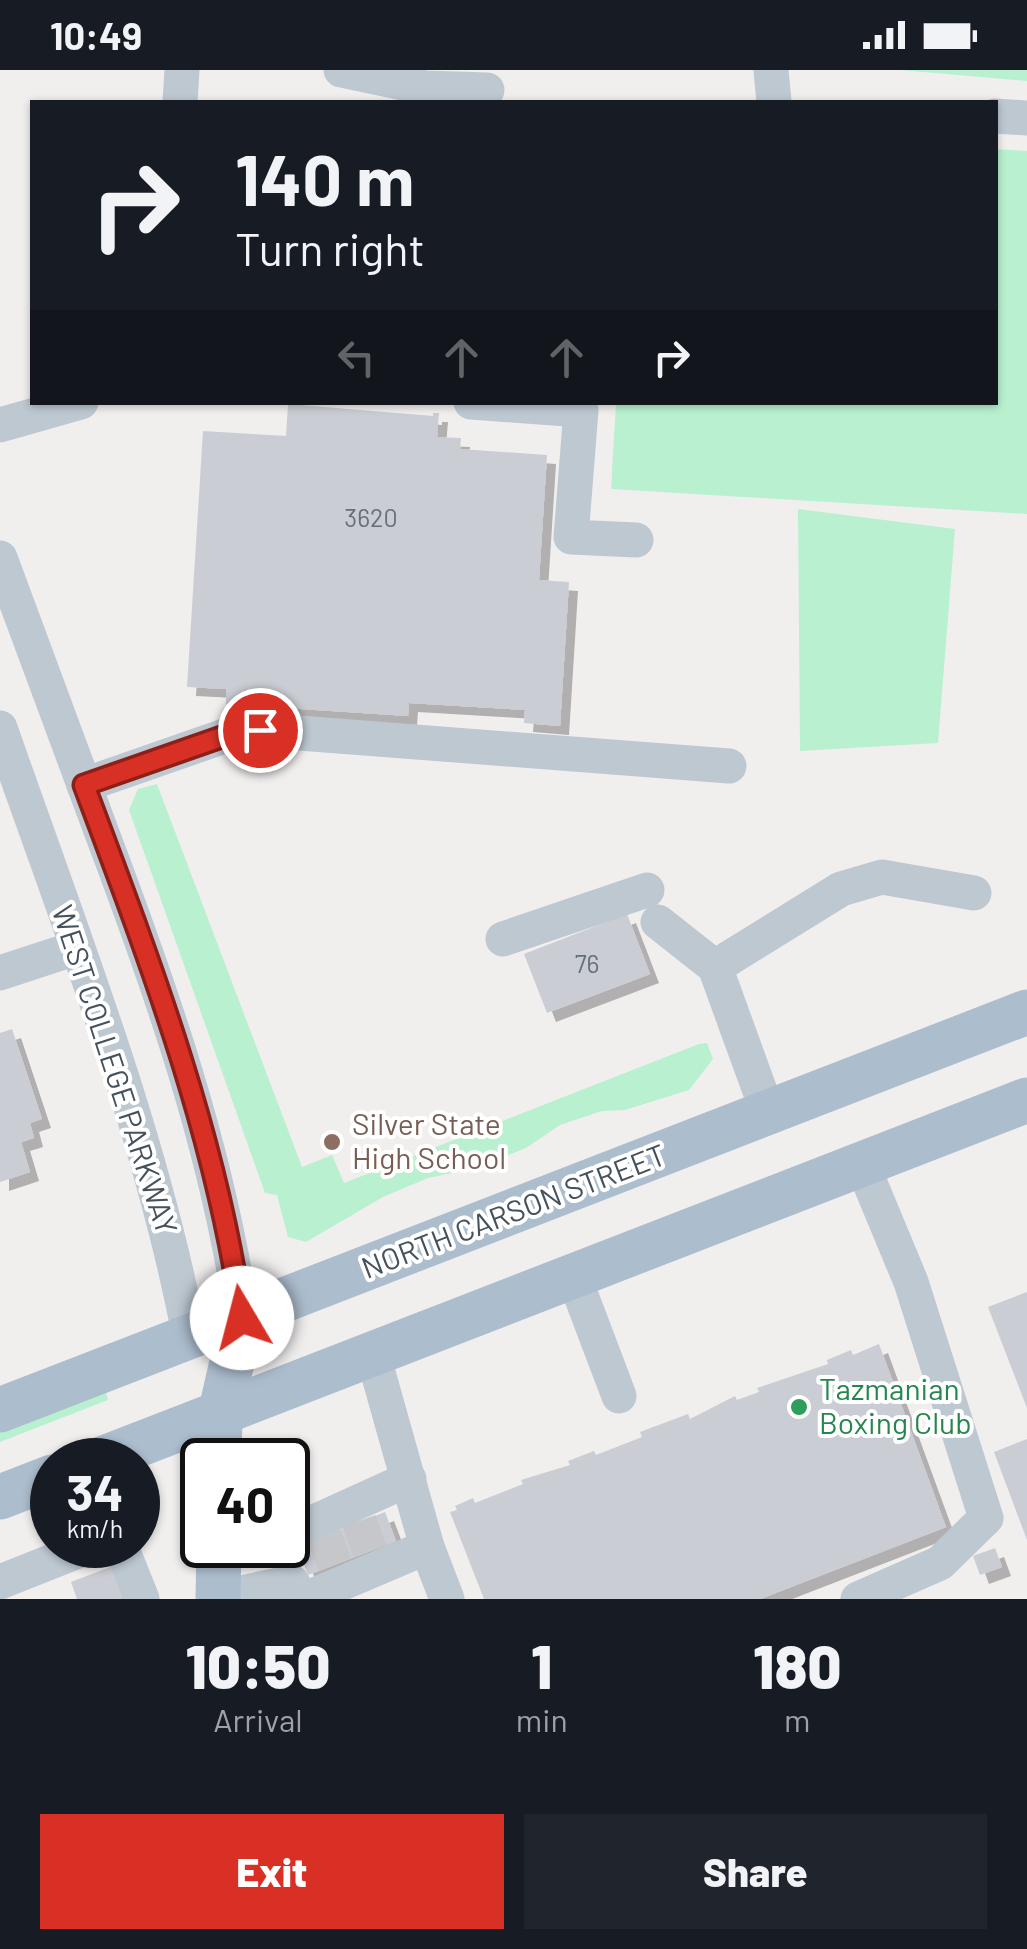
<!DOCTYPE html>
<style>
:root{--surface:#171b24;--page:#20242c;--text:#f1f3f6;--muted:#9ea1a6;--accent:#d93025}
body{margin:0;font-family:Barlow,sans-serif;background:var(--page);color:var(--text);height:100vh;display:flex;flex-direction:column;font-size:38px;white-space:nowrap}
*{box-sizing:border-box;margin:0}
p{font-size:32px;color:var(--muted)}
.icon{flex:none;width:55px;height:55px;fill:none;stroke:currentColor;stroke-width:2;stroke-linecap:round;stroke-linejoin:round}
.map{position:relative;height:1529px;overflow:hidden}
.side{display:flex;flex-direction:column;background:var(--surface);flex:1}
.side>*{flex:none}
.top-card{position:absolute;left:30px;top:30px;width:968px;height:305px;border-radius:0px;box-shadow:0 2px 8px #0004;background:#171b24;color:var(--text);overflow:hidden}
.speed{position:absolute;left:30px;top:1368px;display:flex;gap:20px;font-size:50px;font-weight:700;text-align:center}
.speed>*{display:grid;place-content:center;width:130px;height:130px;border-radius:50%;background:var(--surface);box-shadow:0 2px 8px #0004;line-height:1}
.speed small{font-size:25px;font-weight:400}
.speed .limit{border:5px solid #111;border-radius:15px;background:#fff;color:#111}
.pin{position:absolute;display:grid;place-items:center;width:85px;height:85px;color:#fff;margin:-42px;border:5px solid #fff;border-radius:50%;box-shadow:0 2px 10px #0007}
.me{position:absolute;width:110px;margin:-55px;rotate:352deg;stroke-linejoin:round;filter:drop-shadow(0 0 8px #0008)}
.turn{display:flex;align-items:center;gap:35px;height:210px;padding:0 40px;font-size:45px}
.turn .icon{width:130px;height:130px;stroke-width:2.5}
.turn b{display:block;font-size:70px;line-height:85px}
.lanes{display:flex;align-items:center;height:95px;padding:0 40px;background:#0003;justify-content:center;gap:50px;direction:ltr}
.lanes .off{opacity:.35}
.eta{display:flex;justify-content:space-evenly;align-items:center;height:170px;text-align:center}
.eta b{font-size:60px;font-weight:800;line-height:70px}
.cta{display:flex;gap:20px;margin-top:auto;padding:20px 40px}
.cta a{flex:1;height:115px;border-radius:0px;background:var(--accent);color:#fff;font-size:40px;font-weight:800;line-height:115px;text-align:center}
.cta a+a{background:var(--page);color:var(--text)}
.status{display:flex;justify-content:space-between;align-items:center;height:70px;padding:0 50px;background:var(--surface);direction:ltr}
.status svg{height:28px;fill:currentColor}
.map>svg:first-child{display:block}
</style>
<div class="status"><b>10:49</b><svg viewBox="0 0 49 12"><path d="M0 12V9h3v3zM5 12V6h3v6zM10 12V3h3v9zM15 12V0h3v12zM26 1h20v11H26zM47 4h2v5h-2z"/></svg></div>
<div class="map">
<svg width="1027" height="1529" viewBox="0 0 1027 1529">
<defs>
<filter id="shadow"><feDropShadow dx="9" dy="9" stdDeviation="0" flood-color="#0004"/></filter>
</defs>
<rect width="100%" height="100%" fill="#f1eeee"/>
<g fill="#b9f1d0">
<polygon points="900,0 1027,0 1027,11"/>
<polygon points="995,79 1027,81 1027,444 611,419 616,333 995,332"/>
<polygon points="798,439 955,459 938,673 800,681"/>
<polygon points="157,714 302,1097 332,1085 344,1113 699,974 707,973 713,989 689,1020 625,1040 602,1041 560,1055 526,1078 477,1098 428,1108 383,1127 306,1172 288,1167 277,1125 265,1123 129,740 138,719"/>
<polygon points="105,1319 108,1330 0,1372 0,1357"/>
</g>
<g fill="#cacdd3" filter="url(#shadow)">
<polygon points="288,334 433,346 433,343 439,343 437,367 461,368 460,379 547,385 539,510 569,512 560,656 524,653 525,640 409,633 408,646 226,634 226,619 187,617 203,361 286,366"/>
<polygon points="627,844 650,904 547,943 524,884"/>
<polygon points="12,959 42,1049 30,1053 34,1068 21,1072 30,1102 0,1112 0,963"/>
<polygon points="1027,1222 1027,1338 988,1237"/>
<polygon points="879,1274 946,1457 760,1529 484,1529 450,1442 457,1440 455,1436 473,1428 475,1433 523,1414 521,1410 570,1395 568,1391 594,1381 596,1385 642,1367 640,1362 688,1344 690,1349 735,1326 737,1330 759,1322 757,1318 828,1294 827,1290 851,1280 853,1285"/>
<polygon points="1027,1369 1027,1470 994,1382"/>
<polygon points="385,1442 396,1471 308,1505 297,1477"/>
<polygon points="995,1478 1002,1497 980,1505 973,1486"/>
<polygon points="115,1495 128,1529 77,1529 71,1512"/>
</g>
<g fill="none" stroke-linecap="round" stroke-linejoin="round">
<g stroke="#c6c7ca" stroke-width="35" stroke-dasharray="35 18" stroke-linecap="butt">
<polyline points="359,1451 370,1481"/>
<polyline points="324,1466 335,1495"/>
</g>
<g stroke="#bdc8d1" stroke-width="35">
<polyline points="341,0 426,18 487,20"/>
<polyline points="771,0 774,32"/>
<polyline points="180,32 182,0"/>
<polyline points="995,46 1027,48"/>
<polyline points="471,332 581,340 571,467 636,470"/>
<polyline points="0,355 81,332"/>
<path d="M0,488C35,580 69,673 103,766C163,925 217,1079 242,1248"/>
<path d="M0,658C70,859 150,1059 190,1268"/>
<polyline points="84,715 233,663 260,660 729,696"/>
<polyline points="658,852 715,897 768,1043"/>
<polyline points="503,869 647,820"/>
<polyline points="715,897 841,819 882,807 974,823"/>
<polyline points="0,903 76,878"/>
<polyline points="574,1207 619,1326"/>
<polyline points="373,1285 427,1477 447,1529"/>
<polyline points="288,1464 409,1409"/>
<polyline points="114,1475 124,1484 142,1529"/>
<polyline points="0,1512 93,1475"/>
<polyline points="218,1528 292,1512 301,1529"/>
<polyline points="305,1529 427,1477"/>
<polyline points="858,1529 940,1493 986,1448 911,1212 862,1094"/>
</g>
<g stroke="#acbdce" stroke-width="45">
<polyline points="0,1340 1027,942"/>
<polyline points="99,1390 1027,1030"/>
<polyline points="219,1390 220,1345 242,1248"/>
<polyline points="0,1427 52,1407"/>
<polyline points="218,1529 219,1475"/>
</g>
</g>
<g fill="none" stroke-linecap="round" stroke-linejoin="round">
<defs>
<path id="route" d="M242,1248C216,1063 149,889 84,715L233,663L260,660"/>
</defs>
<use href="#route" stroke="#8d1f18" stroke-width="25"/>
<use href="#route" stroke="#d93025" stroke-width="18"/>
</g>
<circle fill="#8d6e63" stroke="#fff" stroke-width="4" cx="332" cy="1072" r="10"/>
<circle fill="#2e9e5b" stroke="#fff" stroke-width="4" cx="799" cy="1337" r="10"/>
<g text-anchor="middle" stroke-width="8" stroke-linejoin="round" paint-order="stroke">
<g font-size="25" fill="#66707a">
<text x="371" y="457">3620</text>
<text x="587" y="903">76</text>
</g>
<g font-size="30" fill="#45515c" stroke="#fff">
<text transform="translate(114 1000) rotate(72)" y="10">WEST COLLEGE PARKWAY</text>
<text transform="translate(514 1142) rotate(-21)" y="10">NORTH CARSON STREET</text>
</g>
<g font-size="30" fill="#785e54" stroke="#fff" text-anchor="start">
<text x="352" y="1065">Silver State<tspan x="352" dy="34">High School</tspan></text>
</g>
<g font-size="30" fill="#27864d" stroke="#fff" text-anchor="start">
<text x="819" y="1330">Tazmanian<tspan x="819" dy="34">Boxing Club</tspan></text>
</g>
</g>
</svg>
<div class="speed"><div>34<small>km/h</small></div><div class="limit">40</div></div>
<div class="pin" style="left:260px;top:660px;background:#d93025"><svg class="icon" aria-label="arrive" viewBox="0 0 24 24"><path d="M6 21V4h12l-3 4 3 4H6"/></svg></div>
<svg class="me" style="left:242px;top:1248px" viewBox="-20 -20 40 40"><circle r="19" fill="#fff"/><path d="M0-13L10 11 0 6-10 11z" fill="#d93025"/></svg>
<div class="top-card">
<div class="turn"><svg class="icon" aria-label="right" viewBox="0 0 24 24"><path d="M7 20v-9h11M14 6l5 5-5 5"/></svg><div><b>140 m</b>Turn right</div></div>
<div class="lanes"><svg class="icon off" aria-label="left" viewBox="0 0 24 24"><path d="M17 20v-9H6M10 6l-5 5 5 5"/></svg><svg class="icon off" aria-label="ahead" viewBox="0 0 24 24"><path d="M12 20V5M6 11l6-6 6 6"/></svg><svg class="icon off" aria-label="ahead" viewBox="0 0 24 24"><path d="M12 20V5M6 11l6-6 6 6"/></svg><svg class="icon" aria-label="right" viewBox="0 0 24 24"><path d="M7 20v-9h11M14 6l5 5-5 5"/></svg></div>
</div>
</div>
<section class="side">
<div class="eta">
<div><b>10:50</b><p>Arrival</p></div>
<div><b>1</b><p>min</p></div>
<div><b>180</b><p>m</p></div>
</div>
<div class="cta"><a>Exit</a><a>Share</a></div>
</section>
